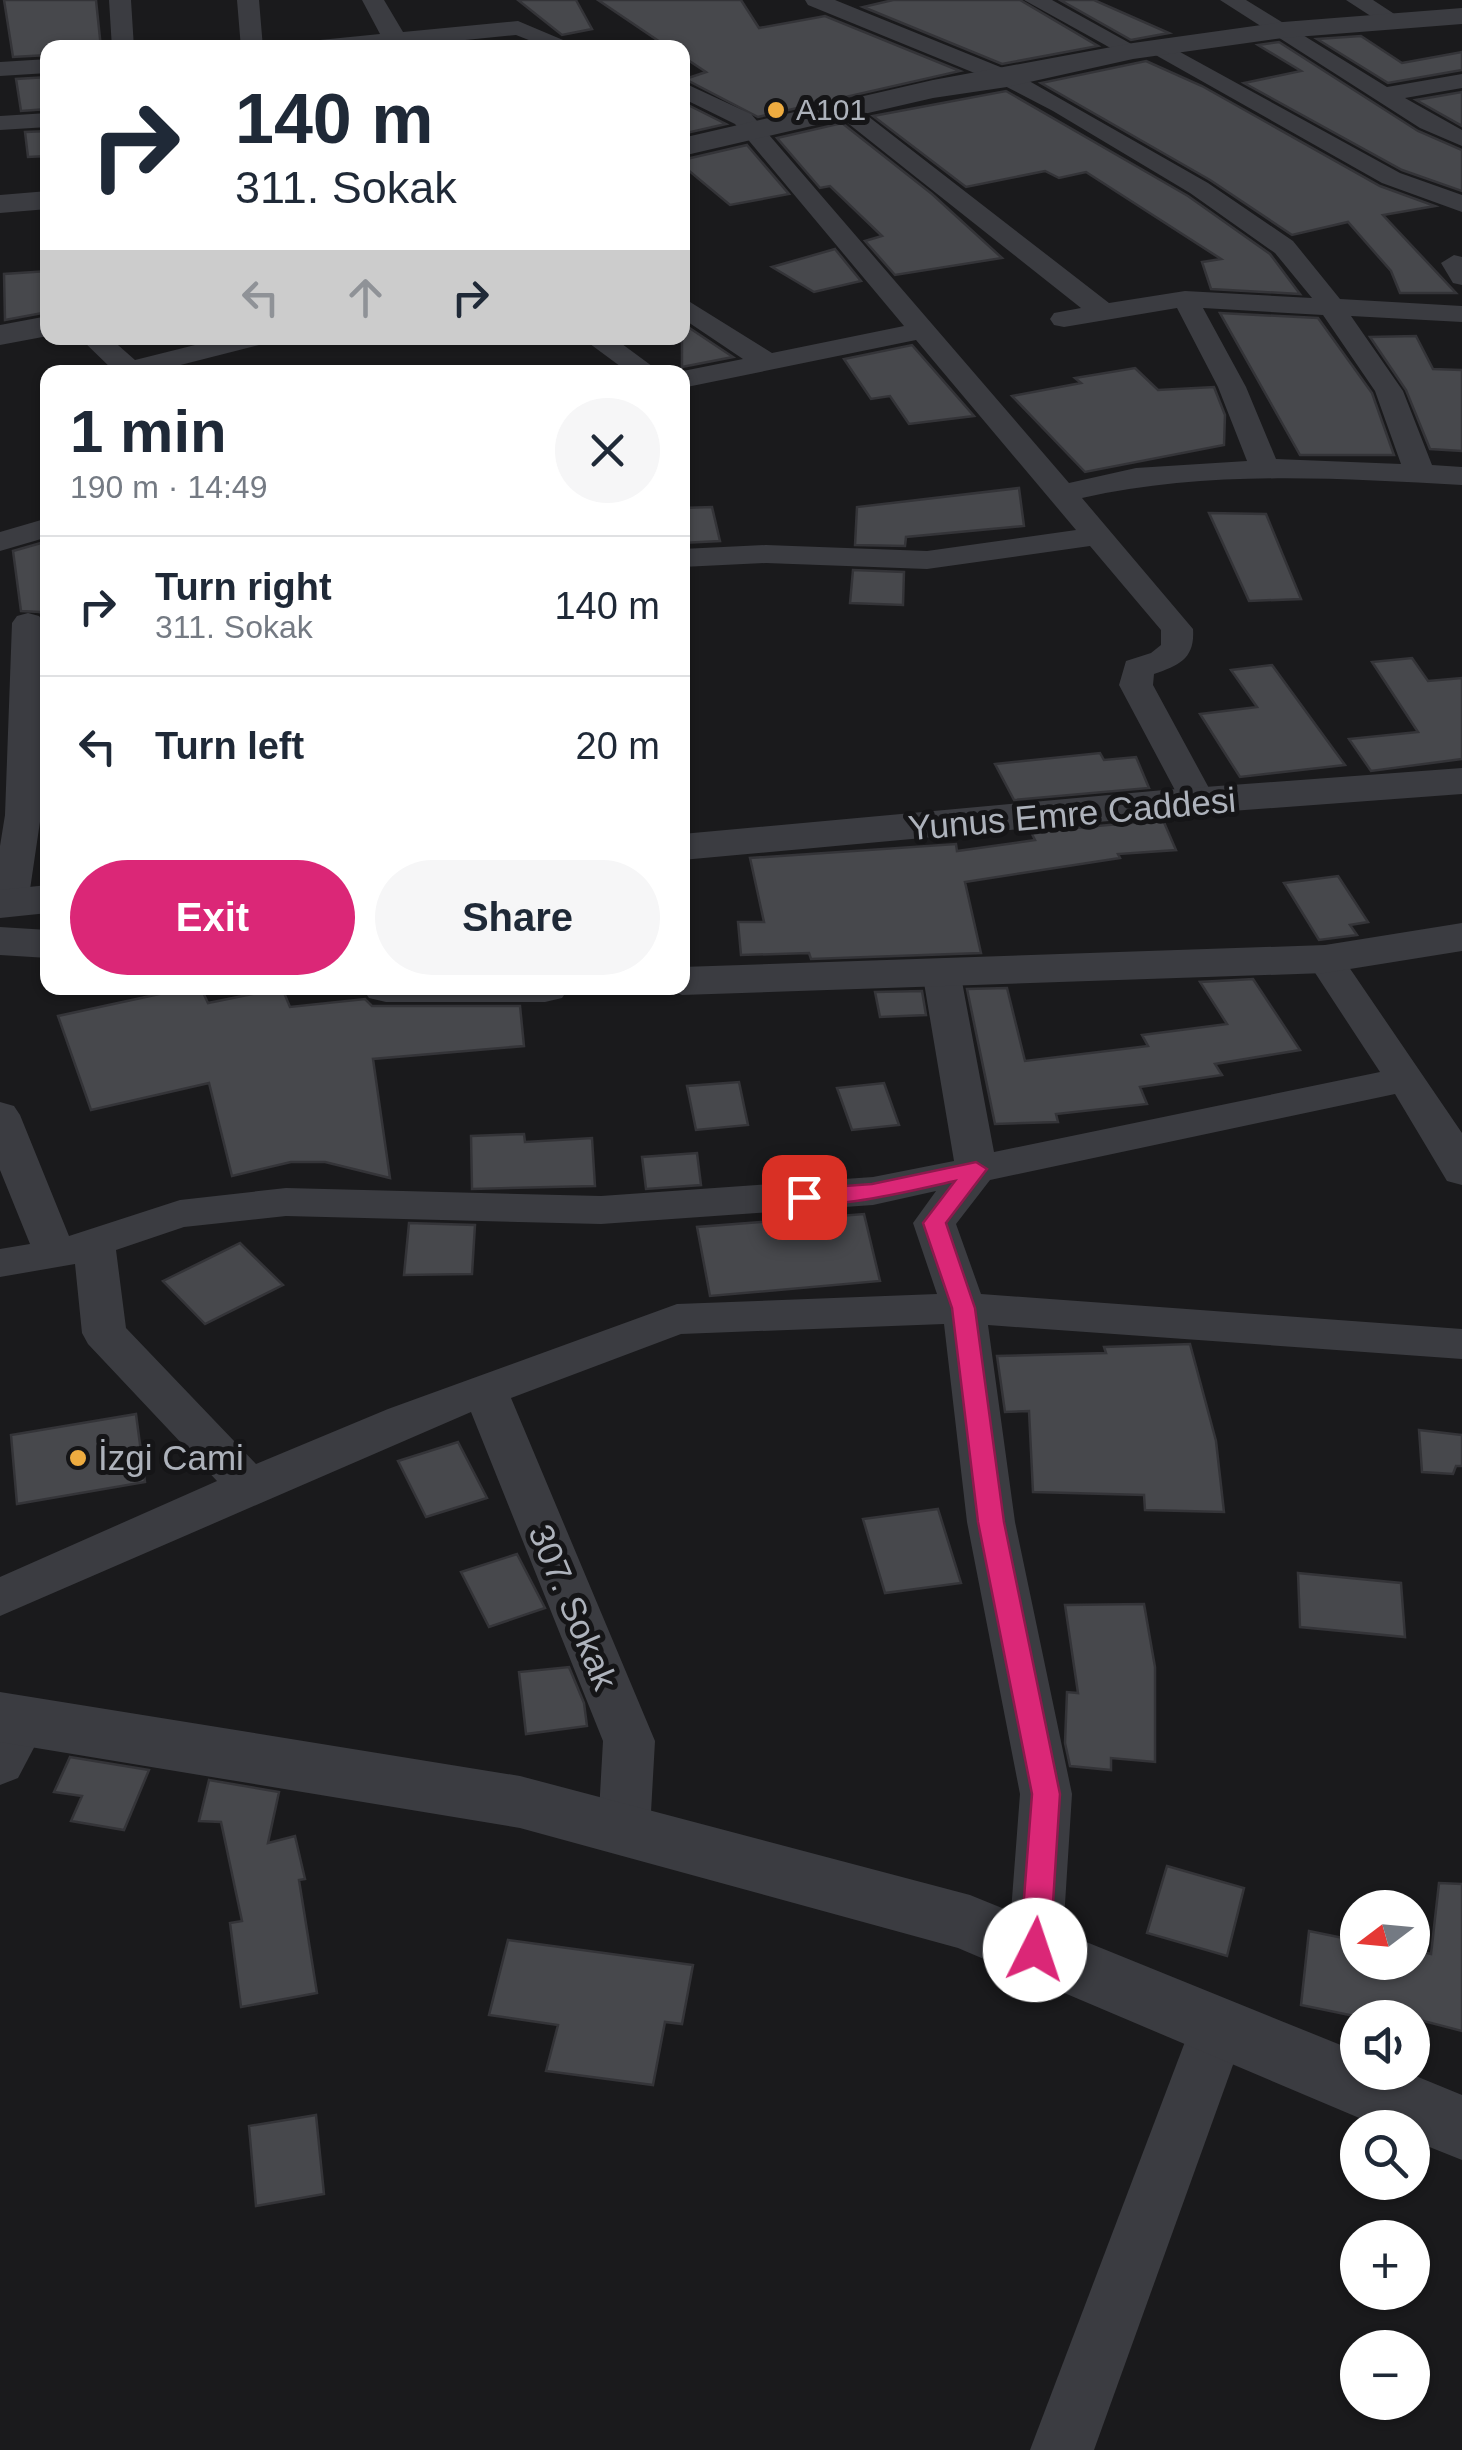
<!DOCTYPE html>
<meta charset="utf-8">
<style>
:root{--surface:#fff;--page:#f6f6f7;--text:#1f2937;--muted:#747a83;--line:#e0e1e3;--accent:#db2777}
body{margin:0;font-family:Arial,sans-serif;background:var(--page);color:var(--text);height:100vh;display:flex;flex-direction:column;font-size:38px;white-space:nowrap}
*{box-sizing:border-box;margin:0}
p{font-size:32px;color:var(--muted)}
.icon{flex:none;width:55px;height:55px;fill:none;stroke:currentColor;stroke-width:2;stroke-linecap:round;stroke-linejoin:round}
.map{position:relative;flex:1;overflow:hidden}
.side{position:absolute;left:40px;top:365px;width:650px;height:630px;display:flex;flex-direction:column;background:var(--surface);border-radius:20px;box-shadow:0 2px 8px #0004}
.side>*{flex:none}
.guide{position:absolute;left:40px;top:40px;width:650px;height:305px;border-radius:20px;box-shadow:0 2px 8px #0004;background:#fff;color:var(--text);overflow:hidden}
.needle{width:65px;rotate:254deg}
.buttons{position:absolute;left:1340px;top:1890px;display:grid;gap:20px}
.buttons a{display:grid;place-items:center;width:90px;height:90px;border-radius:50%;background:var(--surface);box-shadow:0 2px 8px #0004;font-size:50px}
.pin{position:absolute;display:grid;place-items:center;width:85px;height:85px;color:#fff;margin:-42px;border-radius:20px;box-shadow:0 5px 15px #0006}
.me{position:absolute;width:110px;margin:-55px;rotate:4deg;stroke-linejoin:round;filter:drop-shadow(0 0 8px #0008)}
.turn{display:flex;align-items:center;gap:35px;height:210px;padding:0 30px;font-size:45px}
.turn .icon{width:130px;height:130px;stroke-width:2.5}
.turn b{display:block;font-size:70px;line-height:85px}
.lanes{display:flex;align-items:center;height:95px;padding:0 30px;background:#0003;justify-content:center;gap:50px;direction:ltr}
.lanes .off{opacity:.35}
.round{display:grid;place-items:center;flex:none;width:105px;height:105px;border-radius:52px;background:var(--page)}
.summary{display:flex;align-items:center;justify-content:space-between;height:170px;padding:0 30px}
h1{font-size:60px;font-weight:600;line-height:75px}
.primary-button{display:flex;gap:20px;margin-top:auto;padding:20px 30px}
.primary-button a{flex:1;height:115px;border-radius:60px;background:var(--accent);color:#fff;font-size:40px;font-weight:600;line-height:115px;text-align:center}
.primary-button a+a{background:var(--page);color:var(--text)}
ul{padding:0;list-style:none}
li{display:flex;align-items:center;gap:30px;height:140px;padding:0 30px;border-top:2px solid var(--line)}
li div{flex:1}
li b{display:block;font-size:38px}
li em{font-style:normal}
.map>svg:first-child{display:block}
</style>
<div class="map">
<svg width="1462" height="2450" viewBox="0 0 1462 2450">
<rect width="100%" height="100%" fill="#1a1a1c"/>
<g fill="#47484c" stroke="#343438" stroke-width="2.5">
<polygon points="4,0 96,0 101,48 48,48 48,55 13,57"/>
<polygon points="518,0 576,0 592,29 562,35"/>
<polygon points="598,0 741,0 759,28 825,16 960,71 758,117 685,79 706,72 682,56 682,48 669,48"/>
<polygon points="893,0 1020,0 1098,46 1002,64 863,7"/>
<polygon points="1060,0 1094,0 1169,33 1131,40"/>
<polygon points="1361,36 1402,63 1462,52 1462,70 1388,83 1317,39"/>
<polygon points="1279,42 1418,131 1462,150 1462,191 1402,170 1244,83 1301,71 1258,45"/>
<polygon points="1146,61 1202,86 1380,186 1435,206 1383,215 1456,293 1400,293 1391,271 1348,222 1292,235 1210,180 1041,83"/>
<polygon points="48,77 48,109 21,111 16,79"/>
<polygon points="1006,91 1188,196 1270,254 1300,294 1211,289 1202,262 1221,259 1086,172 1059,178 1045,171 966,187 873,116"/>
<polygon points="1462,92 1462,126 1416,100"/>
<polygon points="682,102 726,124 682,134"/>
<polygon points="842,123 932,194 1002,258 895,275 865,241 882,236 830,186 820,188 777,138"/>
<polygon points="48,131 48,156 28,157 25,132"/>
<polygon points="747,145 789,194 730,205 682,165 682,160"/>
<polygon points="835,249 861,281 814,292 772,267"/>
<polygon points="48,271 48,312 5,320 4,274"/>
<polygon points="1220,313 1318,318 1372,393 1394,455 1300,455"/>
<polygon points="682,323 733,357 682,367"/>
<polygon points="1416,336 1433,369 1462,370 1462,451 1430,449 1406,390 1370,337"/>
<polygon points="912,345 974,416 909,424 890,396 871,399 844,359"/>
<polygon points="1135,368 1158,390 1214,387 1225,415 1224,445 1085,472 1012,396 1081,383 1075,378"/>
<polygon points="1019,488 1024,526 906,537 905,546 855,545 857,507"/>
<polygon points="712,507 720,541 682,543 682,508"/>
<polygon points="1209,513 1266,514 1301,599 1249,601"/>
<polygon points="48,541 48,622 40,612 21,611 13,551"/>
<polygon points="853,570 904,572 903,605 850,603"/>
<polygon points="1412,658 1428,681 1462,678 1462,759 1371,771 1349,739 1418,732 1372,662"/>
<polygon points="1272,665 1345,765 1240,777 1200,714 1257,707 1231,670"/>
<polygon points="1100,753 1104,760 1136,757 1149,788 1014,800 995,764"/>
<polygon points="1163,820 1176,850 1118,854 1120,858 965,882 981,953 811,959 809,953 741,955 738,922 764,922 750,858 956,844 957,851 1035,840 1031,832"/>
<polygon points="1338,876 1368,922 1350,925 1357,935 1319,940 1284,883"/>
<polygon points="1253,979 1300,1050 1215,1064 1222,1075 1140,1087 1147,1104 1056,1114 1058,1122 995,1124 967,989 1007,988 1025,1061 1148,1046 1142,1035 1227,1024 1200,982"/>
<polygon points="187,988 201,988 208,1003 282,988 290,1007 365,999 372,1006 520,1006 524,1046 373,1059 390,1178 325,1162 291,1162 232,1176 209,1083 91,1110 58,1016"/>
<polygon points="922,991 926,1015 880,1017 875,992"/>
<polygon points="739,1082 748,1125 696,1130 687,1086"/>
<polygon points="884,1083 899,1125 852,1130 837,1088"/>
<polygon points="524,1134 525,1142 592,1138 595,1186 472,1189 471,1136"/>
<polygon points="697,1153 701,1185 646,1189 642,1157"/>
<polygon points="864,1214 880,1281 710,1296 697,1227"/>
<polygon points="409,1223 475,1225 472,1274 404,1275"/>
<polygon points="240,1243 283,1285 205,1324 163,1281"/>
<polygon points="1190,1344 1216,1441 1224,1512 1145,1510 1144,1495 1033,1492 1029,1411 1005,1412 997,1356 1106,1353 1104,1347"/>
<polygon points="136,1414 145,1482 17,1504 11,1435"/>
<polygon points="1419,1430 1462,1435 1462,1466 1456,1466 1453,1474 1422,1472"/>
<polygon points="458,1442 487,1498 426,1517 398,1461"/>
<polygon points="938,1509 961,1583 885,1593 863,1519"/>
<polygon points="517,1554 545,1608 489,1627 461,1572"/>
<polygon points="1298,1573 1401,1583 1405,1637 1300,1627"/>
<polygon points="1144,1604 1155,1667 1155,1762 1111,1758 1111,1770 1070,1766 1065,1743 1067,1692 1078,1693 1065,1605"/>
<polygon points="569,1667 584,1703 587,1726 526,1734 519,1672"/>
<polygon points="70,1757 149,1770 124,1830 71,1821 82,1796 54,1792"/>
<polygon points="209,1780 279,1792 268,1843 295,1836 305,1879 299,1880 317,1993 241,2007 230,1923 242,1921 221,1822 199,1821"/>
<polygon points="1167,1866 1244,1888 1227,1956 1147,1933"/>
<polygon points="1439,1883 1462,1884 1462,2031 1412,2018 1364,2018 1301,2005 1309,1931 1358,1941 1358,1962 1416,1962 1418,1951 1431,1954"/>
<polygon points="508,1940 693,1965 682,2024 665,2022 653,2085 546,2071 558,2025 489,2015"/>
<polygon points="316,2115 324,2194 256,2206 249,2126"/>
</g>
<g fill="none" stroke-linecap="round" stroke-linejoin="round">
<g fill="#3b3c41" fill-rule="evenodd">
<polygon points="109,0 131,0 134,48 112,48"/>
<polygon points="237,0 259,0 263,48 241,48"/>
<polygon points="362,0 384,0 403,32 518,21 582,48 549,48 516,35 416,45 418,48 299,48 310,41 380,34"/>
<path d="M805,0H835L1015,73L1208,183L1293,241L1340,299L1462,306V322L1351,316L1403,391L1432,465L1462,467V485C1335,478 1207,470 1082,498L1193,629C1195,658 1180,665 1154,674L1153,685L1216,801L1211,809L1198,812L1185,809L1119,685L1126,661L1151,653L1161,645V630L1090,546L927,569L766,563L682,567V549L766,545L927,551L1076,530L916,340L682,388V372H678L743,359L682,318V297L772,353L904,326L735,124L682,98V82L751,114L1069,483L1136,468L1247,461L1218,387L1177,308L1064,327L1054,325L1050,319L1054,313L1081,308L835,113L831,108L835,103H851L1109,303L1185,291L1312,298L1275,253L1190,193L1053,111L999,83L808,5ZM1203,308L1323,315L1375,391L1401,464L1276,459L1246,387Z"/>
<polygon points="1024,0 1052,0 1144,51 1141,56 1125,56"/>
<polygon points="1220,0 1246,0 1387,87 1462,74 1462,88 1405,98 1462,130 1462,146 1420,128"/>
<polygon points="1346,0 1373,0 1402,19 1399,24 1383,24"/>
<polygon points="1160,41 1400,173 1462,195 1462,212 1382,183 1152,53 1149,48"/>
<polygon points="48,59 48,73 0,76 0,62"/>
<polygon points="48,113 48,127 0,130 0,116"/>
<polygon points="1454,255 1462,257 1462,285 1453,283 1441,263"/>
<polygon points="80,338 110,338 135,360 223,338 267,338 263,344 153,372 115,372"/>
<polygon points="582,338 614,338 660,372 628,372"/>
<polygon points="48,518 48,537 0,551 0,532"/>
<polygon points="28,613 39,616 44,623 41,815 28,903 22,911 0,912 0,846 5,815 12,623 17,616"/>
<path d="M1325,948L1338,951L1462,1133V1185L1447,1181L1395,1094L990,1180L956,1224L981,1294L1462,1329V1359L988,1325L1015,1522L1072,1794L1062,1951L1054,1967L1035,1974L1016,1967L1008,1951L1020,1794L967,1522L944,1324L681,1334L511,1398L655,1741L650,1830L643,1845L624,1851L605,1845L598,1830L603,1741L471,1412L0,1616V1577L217,1481L88,1344L82,1333L75,1264L0,1277V1249L30,1244L0,1170V1102L14,1106L20,1115L69,1236L180,1200L286,1188L601,1196L873,1177L954,1161L922,971L927,963L941,960L955,963L960,971L994,1152L1380,1072L1306,959L1312,951ZM936,1191L913,1223L937,1294L677,1304L388,1409L256,1464L126,1328L116,1250L184,1227L286,1216L601,1224L873,1205Z"/>
<polygon points="23,1701 41,1707 48,1721 18,1778 0,1785 0,1716 5,1707"/>
<polygon points="1219,2002 1239,2009 1247,2026 1094,2450 1030,2450 1191,2026 1199,2009"/>
</g>
<g fill="#3b3c41" fill-rule="evenodd">
<polygon points="1462,8 1462,24 1283,38 1133,59 1007,87 933,98 682,156 682,138 933,80 1133,43 1283,22"/>
<polygon points="48,191 48,209 0,213 0,195"/>
<polygon points="48,316 48,336 0,345 0,325"/>
<polygon points="1462,768 1462,794 1164,816 682,860 682,834 1164,790"/>
<polygon points="48,885 48,913 0,918 0,890"/>
<polygon points="1462,923 1462,951 1325,973 682,995 663,988 682,988 682,967 1325,945"/>
<polygon points="0,927 48,930 48,958 0,955"/>
<polygon points="362,988 569,988 562,998 545,1002 386,1002 369,998"/>
<polygon points="0,1692 520,1776 970,1895 1358,2052 1358,2072 1406,2072 1462,2095 1462,2160 1412,2140 1412,2128 1383,2128 958,1948 520,1828 0,1742"/>
</g>
</g>
<path fill="#db2777" stroke="#8e194d" stroke-width="2.5" d="M976,1162L987,1169L946,1223L975,1308L1004,1522L1060,1794L1050,1950L1045,1959L1035,1963L1025,1959L1020,1950L1032,1794L978,1522L952,1308L923,1223L955,1181C926,1187 812,1217 793,1197L804,1189L872,1184Z"/>
<g fill="#eeac40" stroke="#151517" stroke-width="4">
<circle cx="776" cy="110" r="10"/>
<circle cx="78" cy="1458" r="10"/>
</g>
<g text-anchor="middle" stroke-width="10" stroke-linejoin="round" paint-order="stroke">
<g font-size="30" fill="#adb2bb" stroke="#151517" text-anchor="start">
<text x="796" y="120">A101</text>
</g>
<g font-size="35" fill="#adb2bb" stroke="#151517">
<text transform="translate(1072 814) rotate(-5)" y="12">Yunus Emre Caddesi</text>
<text transform="translate(573 1607) rotate(67)" y="12">307. Sokak</text>
</g>
<g font-size="35" fill="#adb2bb" stroke="#151517" text-anchor="start">
<text x="98" y="1470">İzgi Cami</text>
</g>
</g>
</svg>
<div class="buttons">
<a><svg class="needle" viewBox="-14 -14 28 28"><path d="M0-13l5 13h-10z" fill="#e53935"/><path d="M0 13l5-13h-10z" fill="#747a83"/></svg></a>
<a><svg class="icon" aria-label="sound" viewBox="0 0 24 24"><path d="M4 9h4l5-4v14l-5-4H4zM17 9q2 3 0 6"/></svg></a>
<a><svg class="icon" aria-label="search" viewBox="0 0 24 24"><circle cx="10" cy="10" r="6"/><path d="M15 15l6 6"/></svg></a>
<a>+</a>
<a>−</a>
</div>
<div class="pin" style="left:804px;top:1197px;background:#d93025"><svg class="icon" aria-label="arrive" viewBox="0 0 24 24"><path d="M6 21V4h12l-3 4 3 4H6"/></svg></div>
<svg class="me" style="left:1035px;top:1950px" viewBox="-20 -20 40 40"><circle r="19" fill="#fff"/><path d="M0-13L10 11 0 6-10 11z" fill="#db2777"/></svg>
<div class="guide">
<div class="turn"><svg class="icon" aria-label="right" viewBox="0 0 24 24"><path d="M7 20v-9h11M14 6l5 5-5 5"/></svg><div><b>140 m</b>311. Sokak</div></div>
<div class="lanes"><svg class="icon off" aria-label="left" viewBox="0 0 24 24"><path d="M17 20v-9H6M10 6l-5 5 5 5"/></svg><svg class="icon off" aria-label="ahead" viewBox="0 0 24 24"><path d="M12 20V5M6 11l6-6 6 6"/></svg><svg class="icon" aria-label="right" viewBox="0 0 24 24"><path d="M7 20v-9h11M14 6l5 5-5 5"/></svg></div>
</div>
<section class="side">
<div class="summary"><div><h1>1 min</h1><p>190 m · 14:49</p></div><a class="round"><svg class="icon" aria-label="close" viewBox="0 0 24 24"><path d="M6 6l12 12M18 6L6 18"/></svg></a></div>
<ul>
<li><svg class="icon" aria-label="right" viewBox="0 0 24 24"><path d="M7 20v-9h11M14 6l5 5-5 5"/></svg><div><b>Turn right</b><p>311. Sokak</p></div><em>140 m</em></li>
<li><svg class="icon" aria-label="left" viewBox="0 0 24 24"><path d="M17 20v-9H6M10 6l-5 5 5 5"/></svg><div><b>Turn left</b></div><em>20 m</em></li>
</ul>
<div class="primary-button"><a>Exit</a><a>Share</a></div>
</section>
</div>
